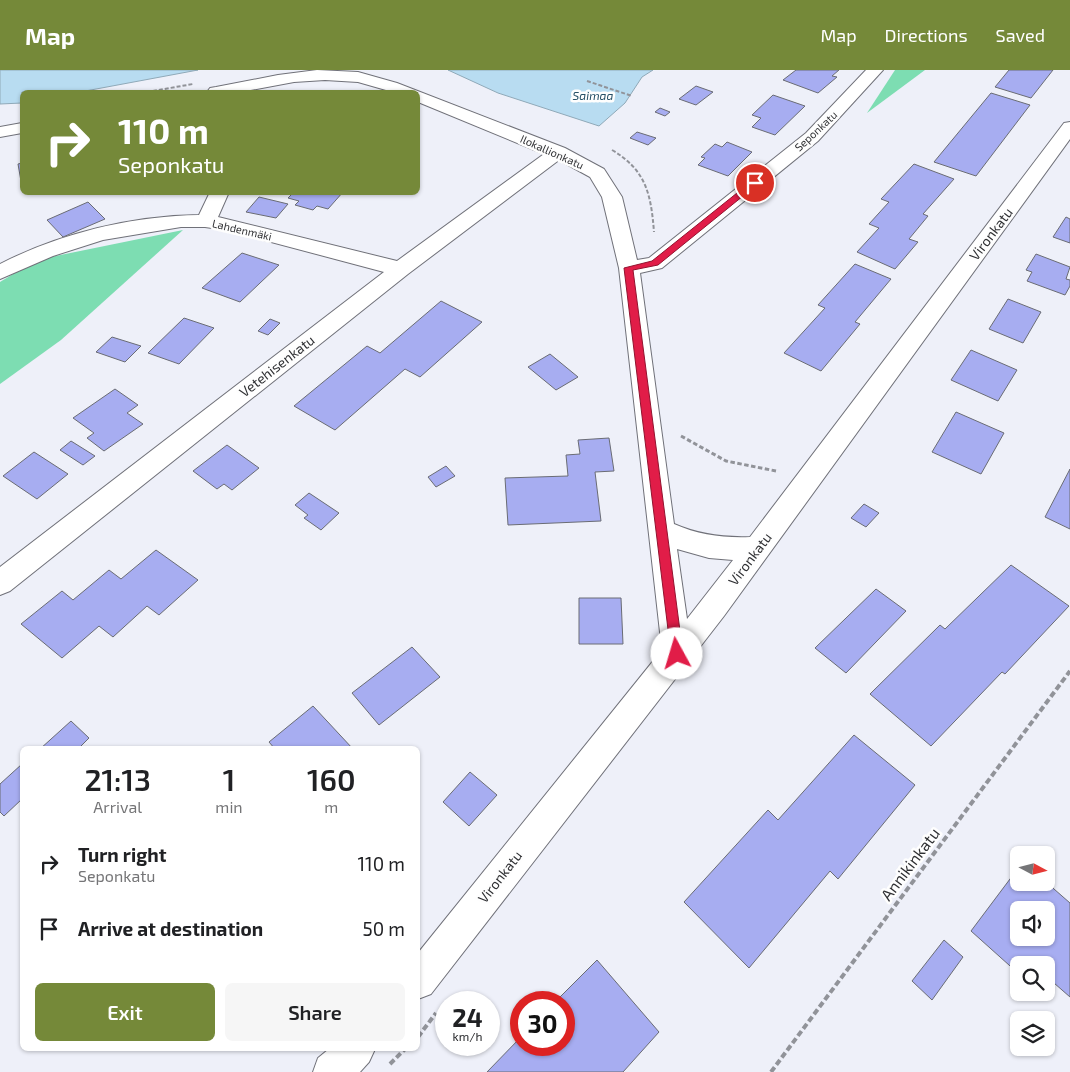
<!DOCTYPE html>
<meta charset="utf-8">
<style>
:root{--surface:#fff;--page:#f6f6f6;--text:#202124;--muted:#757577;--accent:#758939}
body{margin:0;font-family:"Exo 2",sans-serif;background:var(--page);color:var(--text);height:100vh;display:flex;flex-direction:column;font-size:19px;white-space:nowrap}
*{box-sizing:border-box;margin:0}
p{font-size:16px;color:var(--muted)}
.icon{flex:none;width:28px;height:28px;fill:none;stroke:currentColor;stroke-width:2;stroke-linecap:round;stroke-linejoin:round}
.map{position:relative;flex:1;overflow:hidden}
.drawer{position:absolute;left:20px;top:676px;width:400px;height:305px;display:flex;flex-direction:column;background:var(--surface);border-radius:8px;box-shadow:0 1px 4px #0004}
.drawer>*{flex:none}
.guide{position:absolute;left:20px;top:20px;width:400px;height:105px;border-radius:8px;box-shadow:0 1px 4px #0004;background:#758939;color:#fff;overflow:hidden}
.needle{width:32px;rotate:97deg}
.controls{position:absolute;left:1010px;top:776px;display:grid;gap:10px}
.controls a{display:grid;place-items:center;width:45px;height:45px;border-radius:8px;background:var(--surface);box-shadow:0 1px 4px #0004;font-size:25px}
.speed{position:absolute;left:435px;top:921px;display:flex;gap:10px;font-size:25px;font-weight:700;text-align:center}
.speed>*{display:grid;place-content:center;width:65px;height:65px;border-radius:50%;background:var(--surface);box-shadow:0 1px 4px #0004;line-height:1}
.speed small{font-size:12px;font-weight:400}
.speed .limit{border:8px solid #d22;background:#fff;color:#111}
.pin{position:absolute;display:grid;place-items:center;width:42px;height:42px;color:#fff;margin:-21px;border:2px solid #fff;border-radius:50%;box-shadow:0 1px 5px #0007}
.me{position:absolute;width:55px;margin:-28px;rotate:354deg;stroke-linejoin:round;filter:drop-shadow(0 0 4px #0008)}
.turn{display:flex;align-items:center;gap:18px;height:105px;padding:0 15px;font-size:22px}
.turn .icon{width:65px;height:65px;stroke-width:2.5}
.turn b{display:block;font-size:35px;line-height:42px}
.eta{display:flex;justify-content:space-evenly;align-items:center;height:85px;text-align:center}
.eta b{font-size:30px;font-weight:600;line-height:35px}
.button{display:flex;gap:10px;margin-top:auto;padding:10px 15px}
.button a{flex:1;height:58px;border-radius:8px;background:var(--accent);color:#fff;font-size:20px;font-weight:600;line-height:58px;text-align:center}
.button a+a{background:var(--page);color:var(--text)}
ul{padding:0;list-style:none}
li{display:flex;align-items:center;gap:15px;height:65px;padding:0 15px}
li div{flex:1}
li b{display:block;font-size:19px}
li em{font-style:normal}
header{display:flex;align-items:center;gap:30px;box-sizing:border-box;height:70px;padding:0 25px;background:var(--accent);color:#fff}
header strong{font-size:24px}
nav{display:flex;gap:28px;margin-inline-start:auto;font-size:18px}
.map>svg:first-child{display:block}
</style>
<header>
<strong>Map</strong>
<nav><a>Map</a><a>Directions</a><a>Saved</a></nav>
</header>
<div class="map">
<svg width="1070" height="1002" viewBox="0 0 1070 1002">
<rect width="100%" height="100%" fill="#eef0f9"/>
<g fill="#7dddb2">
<polygon points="895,0 925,0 867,43"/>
<polygon points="183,160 61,270 0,314 0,212 36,190"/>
</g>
<g fill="#b8dcf1" stroke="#8fa9b8">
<polygon points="0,0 198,0 80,22 22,22 22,33 0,34"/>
<polygon points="448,0 653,0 642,7 625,33 599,56 498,23"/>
</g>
<g fill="#a7adf1" stroke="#6a6c74" fill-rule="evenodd">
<polygon points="796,0 839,0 832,6 837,7 818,23 783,10"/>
<polygon points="1009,0 1053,0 1031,28 995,17"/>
<polygon points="696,16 713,22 696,35 679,29"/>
<polygon points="991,23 1030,35 976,106 934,92"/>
<polygon points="773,25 805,36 775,65 752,57 761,48 752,45"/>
<polygon points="660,38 670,42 665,46 655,42"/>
<polygon points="637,62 656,68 648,75 630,68"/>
<polygon points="727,72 752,82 728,106 698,95 705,88 701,87 715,74 722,77"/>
<polygon points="22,93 22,117 18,94"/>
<polygon points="914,94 954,109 923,144 928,146 909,169 918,172 895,199 857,182 879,158 869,154 889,132 881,129"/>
<polygon points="294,122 343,122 328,139 317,136 313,140 295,135 299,131 288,128"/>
<polygon points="259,127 288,134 276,148 246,142"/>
<polygon points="88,132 105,149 63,167 47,150"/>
<polygon points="1066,147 1070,149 1070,173 1053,167"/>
<polygon points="242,183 279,195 240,232 202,218"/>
<polygon points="1036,184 1070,197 1066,209 1070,210 1070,216 1065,225 1027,211 1032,202 1026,200"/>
<polygon points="855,194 891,209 855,252 860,254 821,301 784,283 825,238 818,235"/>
<polygon points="1008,229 1041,242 1023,273 989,259"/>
<polygon points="441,231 482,252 420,307 405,299 335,360 294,336 367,276 380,283"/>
<polygon points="184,248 214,258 179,294 148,283"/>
<polygon points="270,249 280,253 268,265 258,261"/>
<polygon points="112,267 141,276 125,292 96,282"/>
<polygon points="971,280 1017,300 998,331 951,310"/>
<polygon points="550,284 578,307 556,320 528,297"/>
<polygon points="115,319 138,335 127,343 143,354 104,381 87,368 94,363 73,348"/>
<polygon points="956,342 1004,363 981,404 932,382"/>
<polygon points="609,368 614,401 595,402 601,451 508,455 505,408 568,406 566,385 580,384 578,370"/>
<polygon points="71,371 95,386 83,395 60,380"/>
<polygon points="227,375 259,398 232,420 224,414 217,419 193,401"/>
<polygon points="34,382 68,404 37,429 3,406"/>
<polygon points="446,396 455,406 436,417 428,407"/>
<polygon points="1070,399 1070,459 1045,447"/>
<polygon points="309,423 339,443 321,460 304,448 308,445 295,435"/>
<polygon points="864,434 879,443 866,457 851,448"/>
<polygon points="156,480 198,510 159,545 147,536 113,567 99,556 62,588 21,554 62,521 73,530 109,500 121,509"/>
<polygon points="1011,495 1069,536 1005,604 1002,602 931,676 870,624 940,555 945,559"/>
<polygon points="876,519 906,541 846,603 815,578"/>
<polygon points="579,528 621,528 623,574 579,574"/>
<polygon points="412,577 440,607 379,655 352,623"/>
<polygon points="313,636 353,679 275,679 269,672"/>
<polygon points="71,651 89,668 78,679 40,679"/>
<polygon points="854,665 915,715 838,809 830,801 749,898 684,832 768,740 778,750"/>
<polygon points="22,694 22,729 4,746 0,742 0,714"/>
<polygon points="470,702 497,725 469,756 443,732"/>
<path d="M1019,797V812H1046L1070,833V927L1046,906V895L1031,893L1030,895H1019V904L971,861ZM1019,840H1046V868H1019Z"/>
<polygon points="944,870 963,887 932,930 912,911"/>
<polygon points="597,890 659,962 623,1002 487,1002 521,967 521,975 564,975 564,932 555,932"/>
</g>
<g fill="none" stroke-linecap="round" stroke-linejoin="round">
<defs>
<g id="minor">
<path d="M317,0L358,2L397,13L565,78L604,99L622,127L637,190L649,188L806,63L866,0H883L818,71L662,198L640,203L674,454C699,465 723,468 750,467L1064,53L1070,52V69L724,546L431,924L418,929V883L662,580L619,198L602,127L590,107L559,90L408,204L10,521L0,525V497L384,202L226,160L205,157H181L103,170L53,186L0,209V194C61,163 131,146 199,145L210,122H229L218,147L397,191L544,84L418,32V22H393L358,12L325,10L294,12L240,22H207L210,18L216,17L278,5ZM677,479L709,488L733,490L687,549Z"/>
<polygon points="22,53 22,63 0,67 0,57"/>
<polygon points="329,979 375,979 369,992 360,1002 313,1002 318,988"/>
</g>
</defs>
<use href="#minor" stroke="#707179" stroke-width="2"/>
<g stroke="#919399" stroke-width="2" stroke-dasharray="4 2" stroke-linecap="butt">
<polyline points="587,11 632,26"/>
<polyline points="147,22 193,14"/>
<path d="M612,80C646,100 651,124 654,162"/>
</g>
<polyline stroke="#919399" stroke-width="3" stroke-dasharray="4.5 2.5" stroke-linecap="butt" points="681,366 726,391 776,401"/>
<g stroke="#919399" stroke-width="4" stroke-dasharray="6 3" stroke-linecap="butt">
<polyline points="418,967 436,943"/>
<polyline points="390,994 405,979"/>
<polyline points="771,1002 1070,601"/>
</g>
<use href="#minor" fill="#fff" fill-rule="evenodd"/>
</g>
<polygon fill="#e11d48" stroke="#92132f" points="752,111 759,113 658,195 633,200 683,584 677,589 671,584 624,198 652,191"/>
<g text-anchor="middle" stroke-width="5" stroke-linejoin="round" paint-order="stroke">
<g font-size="11" fill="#303134" stroke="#fefefe">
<text transform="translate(816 61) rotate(-43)" y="4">Seponkatu</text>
<text transform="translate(552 82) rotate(24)" y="4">Ilokallionkatu</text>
<text transform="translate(242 160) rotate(13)" y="4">Lahdenmäki</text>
</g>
<g font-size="12" font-style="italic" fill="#265067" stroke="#fefefe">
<text x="593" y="30">Saimaa</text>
</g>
<g font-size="14" fill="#303134" stroke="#fefefe">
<text transform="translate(991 164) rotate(-53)" y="5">Vironkatu</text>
<text transform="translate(277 296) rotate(-38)" y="5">Vetehisenkatu</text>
<text transform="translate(750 489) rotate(-53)" y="5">Vironkatu</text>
<text transform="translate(500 807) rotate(-52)" y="5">Vironkatu</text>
</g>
<g font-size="16" fill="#303134" stroke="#fefefe">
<text transform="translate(910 794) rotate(-53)" y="6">Annikinkatu</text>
</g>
</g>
</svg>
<div class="controls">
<a><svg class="needle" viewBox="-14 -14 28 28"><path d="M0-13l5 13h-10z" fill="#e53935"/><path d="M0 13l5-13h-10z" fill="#757577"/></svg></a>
<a><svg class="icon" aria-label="sound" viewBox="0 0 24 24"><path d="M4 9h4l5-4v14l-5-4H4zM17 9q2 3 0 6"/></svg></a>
<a><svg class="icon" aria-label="search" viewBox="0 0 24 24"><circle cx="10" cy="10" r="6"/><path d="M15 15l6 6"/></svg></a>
<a><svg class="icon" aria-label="layers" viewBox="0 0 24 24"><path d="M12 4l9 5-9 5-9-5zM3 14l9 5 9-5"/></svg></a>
</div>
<div class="speed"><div>24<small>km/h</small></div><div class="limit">30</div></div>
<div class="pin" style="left:755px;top:113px;background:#d93025"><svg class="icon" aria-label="arrive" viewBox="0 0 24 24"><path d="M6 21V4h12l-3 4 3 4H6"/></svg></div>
<svg class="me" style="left:677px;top:584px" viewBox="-20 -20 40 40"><circle r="19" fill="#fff"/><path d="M0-13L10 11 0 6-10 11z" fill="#e11d48"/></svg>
<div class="guide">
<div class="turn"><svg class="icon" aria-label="right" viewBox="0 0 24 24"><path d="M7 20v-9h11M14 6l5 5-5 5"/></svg><div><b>110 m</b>Seponkatu</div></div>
</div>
<section class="drawer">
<div class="eta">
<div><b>21:13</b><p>Arrival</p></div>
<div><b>1</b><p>min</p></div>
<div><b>160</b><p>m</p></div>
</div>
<ul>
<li><svg class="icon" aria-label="right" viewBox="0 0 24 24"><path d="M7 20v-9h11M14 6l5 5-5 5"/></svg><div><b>Turn right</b><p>Seponkatu</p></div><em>110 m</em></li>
<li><svg class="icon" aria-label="arrive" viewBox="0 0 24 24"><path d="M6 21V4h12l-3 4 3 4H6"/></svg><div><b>Arrive at destination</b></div><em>50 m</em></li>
</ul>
<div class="button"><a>Exit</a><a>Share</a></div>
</section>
</div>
